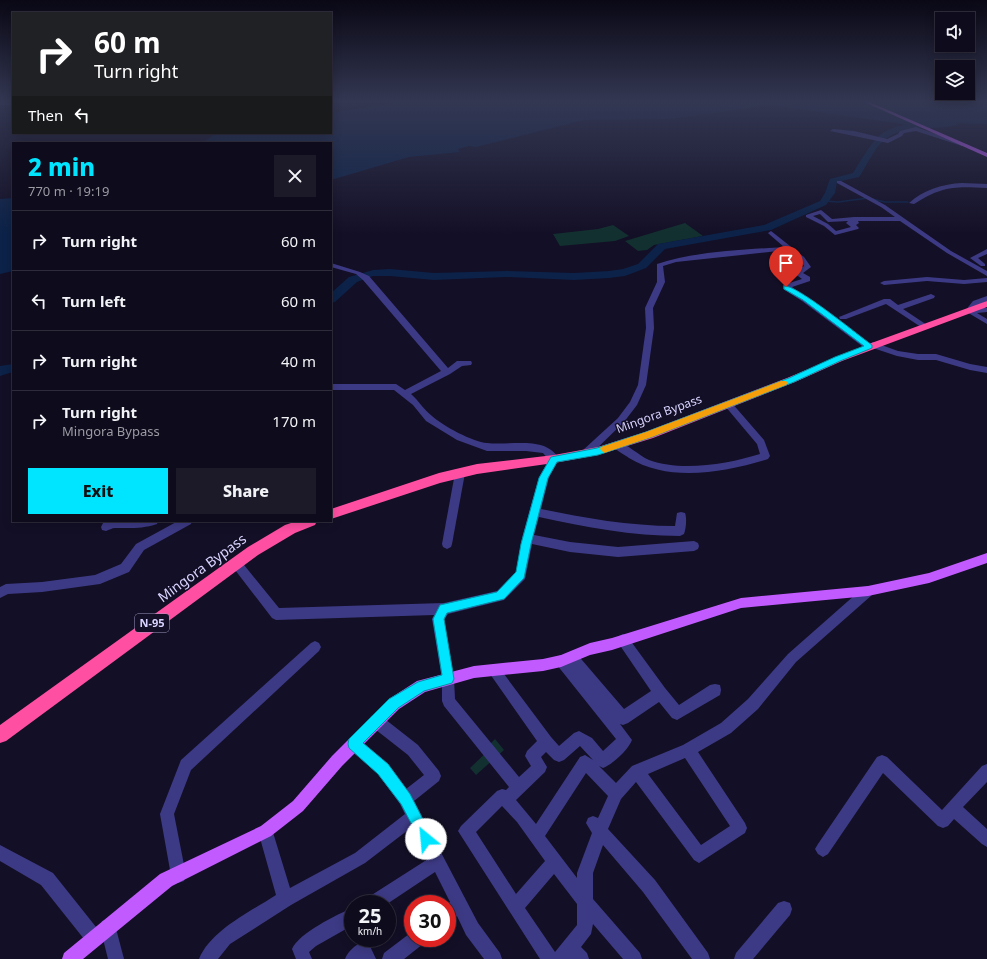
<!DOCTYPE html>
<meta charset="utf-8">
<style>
:root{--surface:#0e0b1c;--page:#1c1929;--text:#f1f3f6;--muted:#9b9ba3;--line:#2e2b3b;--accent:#00e5ff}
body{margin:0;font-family:"Noto Sans",sans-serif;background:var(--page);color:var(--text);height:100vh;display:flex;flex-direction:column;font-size:15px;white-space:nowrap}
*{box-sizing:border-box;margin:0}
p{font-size:13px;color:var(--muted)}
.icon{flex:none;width:22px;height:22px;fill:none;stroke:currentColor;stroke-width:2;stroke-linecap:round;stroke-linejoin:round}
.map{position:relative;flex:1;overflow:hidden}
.drawer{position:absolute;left:12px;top:142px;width:320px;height:380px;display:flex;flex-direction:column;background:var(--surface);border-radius:0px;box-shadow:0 2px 10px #0003,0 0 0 1px var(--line)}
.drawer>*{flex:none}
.banner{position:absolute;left:12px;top:12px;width:320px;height:122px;border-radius:0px;box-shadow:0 2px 10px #0003,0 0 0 1px var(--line);background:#202124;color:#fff;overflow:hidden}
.buttons{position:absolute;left:935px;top:12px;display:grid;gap:8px}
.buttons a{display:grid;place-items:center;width:40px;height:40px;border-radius:0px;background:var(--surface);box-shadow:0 2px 10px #0003,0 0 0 1px var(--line);font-size:20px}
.speed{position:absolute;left:344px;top:895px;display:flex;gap:8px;font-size:20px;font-weight:700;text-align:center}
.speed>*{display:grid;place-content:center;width:52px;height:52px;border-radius:50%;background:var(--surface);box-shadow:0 2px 10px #0003,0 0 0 1px var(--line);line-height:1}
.speed small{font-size:10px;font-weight:400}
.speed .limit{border:6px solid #d22;background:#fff;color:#111}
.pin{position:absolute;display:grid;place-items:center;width:34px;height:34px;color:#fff;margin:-41px -17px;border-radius:50% 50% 50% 0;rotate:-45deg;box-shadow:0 0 4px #0007}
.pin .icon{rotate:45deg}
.me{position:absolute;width:44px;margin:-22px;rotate:332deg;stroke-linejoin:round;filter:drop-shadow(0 0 3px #0008)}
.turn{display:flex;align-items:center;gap:14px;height:84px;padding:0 16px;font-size:18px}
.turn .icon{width:52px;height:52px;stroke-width:2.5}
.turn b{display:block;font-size:28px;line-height:34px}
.then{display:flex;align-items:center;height:38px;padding:0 16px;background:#0003;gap:8px;font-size:15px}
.round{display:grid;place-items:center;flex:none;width:42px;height:42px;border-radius:0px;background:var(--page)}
.head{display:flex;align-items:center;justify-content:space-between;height:68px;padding:0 16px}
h1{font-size:24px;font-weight:800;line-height:30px;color:var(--accent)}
.action{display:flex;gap:8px;margin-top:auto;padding:8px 16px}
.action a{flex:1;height:46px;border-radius:0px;background:var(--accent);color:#111;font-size:16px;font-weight:800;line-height:46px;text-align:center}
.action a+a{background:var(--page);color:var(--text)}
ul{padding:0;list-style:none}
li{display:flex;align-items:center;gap:12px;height:60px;padding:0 16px;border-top:1px solid var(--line)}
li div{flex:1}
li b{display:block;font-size:15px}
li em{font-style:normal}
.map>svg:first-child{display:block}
</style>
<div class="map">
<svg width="987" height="959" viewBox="0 0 987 959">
<rect width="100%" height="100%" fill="#130f26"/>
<g fill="#12302f">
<polygon points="685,223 703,236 654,245 647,250 638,251 625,241"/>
<polygon points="613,225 629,236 615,241 560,246 553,234 598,229"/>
<polygon points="495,739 504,750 476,775 470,768 490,749 488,746"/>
</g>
<g fill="#0c2248">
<polygon points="408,101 987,101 987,124 954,123 909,125 772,105 668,119 584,120 476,147 469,146 458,149 460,152 409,157 331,180 331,143 203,143 216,133 331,133 331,113"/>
<polygon points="13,198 13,271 0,274 0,199"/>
</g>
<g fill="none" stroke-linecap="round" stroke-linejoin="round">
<polyline stroke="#0c2248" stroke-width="1.5" points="825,201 838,202 868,198 885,202 908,202"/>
<g fill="#0c2248" fill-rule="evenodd">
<path d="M954,101H963L961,103L957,125C932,131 904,123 883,141C874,149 866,167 859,177L837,182L835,193L826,205L771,230L665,249L646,268L625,276L609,278L574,280L506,277L434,280L390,276H373L357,282L335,302L331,303V293L349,277L373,270L390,269L434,273L506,271L574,273L609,271L623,269L638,264L658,244L764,225L820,201L825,193L830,179L853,173C860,162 867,149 876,139C892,121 928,122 950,121Z"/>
<polygon points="13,364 13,372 0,376 0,366"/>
</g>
<g fill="#3d3a85" fill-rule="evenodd">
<rect x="0" y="103" width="13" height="2"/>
<polygon points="916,127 967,145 962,146 916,131 904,133 902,136 888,143 830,131 833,129 854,131 887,139 898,134 900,131"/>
<path d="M837,181H841L885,205L951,251L987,271V276L947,253L900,221H858L859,223L856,225L859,228L858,229L835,235L824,226L806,217V215L821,210L832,219L854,217H895L881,207L837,183ZM820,214L828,222L848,221L846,223L851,227L836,231L828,224L813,216Z"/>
<path d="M962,183L987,184V188C954,186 942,186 914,204L909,203C923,190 943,184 962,183Z"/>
<path d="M771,231L804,257L811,267L803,273L810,277V281L792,287L870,344L873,342L898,351L918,354H936L970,364L987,367V373L970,370L936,360H918L897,356L873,348L869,350L866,349L802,301L783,289V285L802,279L794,273L804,266L799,259L788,250L676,262L663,266L665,282L653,308L654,328L646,385L637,405L624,422L588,457H582L580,454L582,451L618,418L630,402L638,385L646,328L645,308L657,282V264C697,251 741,250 784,247L769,234L768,233Z"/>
<polygon points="987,249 987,254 978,258 985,264 985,266 981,266 970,258"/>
<path d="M331,263L360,272L369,276L448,368L457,361H471L472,363L471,365L462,366L450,374L411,394C419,401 424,410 432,416C443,426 473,442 487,443C510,446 546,435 559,459L549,477L541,509C585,518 629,526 675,526L677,513L681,512L685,513C687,518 686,529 684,534L680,536C632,536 586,527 539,517L534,535L570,542L618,547L694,541L698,543L699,546L698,549L694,551L618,557L570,552L532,544L525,579L504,600L448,614L444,620L454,679L455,699L519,777L531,766L525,756L527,751L537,741L490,674L488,670L490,666L494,664L498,666L551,737L559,746L574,733L579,731L592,738L603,751L616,739L557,665L555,661L557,657L561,655L566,657L568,653L572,651L576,653L624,709L651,691L619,644L617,640L619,636L623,634L627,636L665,688L679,705L710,685L715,684L720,685L721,690L720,695L677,720L672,718L659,702L628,723L623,725L620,724L632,740C628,750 613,764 603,768L599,766L616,783L632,766L683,745L721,723L748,699L788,654L864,587L868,586L872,587L874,591L872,595L796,662L758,709L731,733L698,752L745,823L747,828L745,833L699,863L694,860L636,782L621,799L608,829L655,880L708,953L710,959H692L643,892L603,845L593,873V899L640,953L642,959H623L593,924L591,934L581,947L587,953L589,959H540L458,831L461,826L497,791L502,789L506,790L509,787L444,706L442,701V679L432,619L434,615L276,620L272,618L232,566L230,563L232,560L236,558L240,560L279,608L444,603L497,591L516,573L522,538L539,477L549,460L543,453L526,451H487L457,440L426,421L413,405L394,390H331V384H396L405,390L441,371L363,280L356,274L331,267ZM580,746L593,760L585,755L580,757L536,824L516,800L545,772L547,767L541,757L546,752L554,760L559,762L564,760ZM685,758L730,826L701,845L648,774ZM586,773L608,796L598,818L593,816L588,818L586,823L592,833L577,873V878L545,836ZM502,806L517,822L545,861L516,894L476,832ZM554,874L577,904V925L555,952L525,908Z"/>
<polygon points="927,277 964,280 987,278 987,282 964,284 927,281 884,285 880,283 884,281"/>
<polygon points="931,294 935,296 934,298 903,309 927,325 928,327 924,329 886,304 846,319 840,319 839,317 884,299 890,299 898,305"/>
<polygon points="987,296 987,301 979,305 975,308 987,308 987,312 977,313 987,319 987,324 965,311 973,301"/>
<path d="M728,401L731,402L764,440L770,456L768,459C725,472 670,483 629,458C624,454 616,451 612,445L617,441C629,445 638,455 649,460C681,472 728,464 760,454L757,444L725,406L724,404Z"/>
<polygon points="460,469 464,470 465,473 452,544 451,547 447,549 443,547 442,544 455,473 456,470"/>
<path d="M104,521H158L157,524C142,529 130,528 115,528C112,528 109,530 106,531L102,530L101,527Z"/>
<polygon points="178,521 192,521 191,524 144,550 129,572 100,584 42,592 8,594 0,598 0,587 6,584 42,582 95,575 121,564 136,544"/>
<polygon points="315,641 319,643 321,647 319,651 191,770 174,814 186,875 184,881 178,883 172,881 160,814 181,760 311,643"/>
<path d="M376,714L381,716L418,745L439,771L441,776L439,781L414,801L478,923L500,953L502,959H484L466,935L457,916L447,922V904L450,902L435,872L387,904H365L367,898L428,859L412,827L365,863L291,905L230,944L218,959H199C211,930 250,912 276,895L258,831L261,826L266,823L271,826L290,888L355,853L405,814L400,804L378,774L349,749L347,744L349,739L354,737L359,739L388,764L406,789L424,775L408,755L371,726L369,721L371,716Z"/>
<polygon points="882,755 887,757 942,810 982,766 987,764 987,782 963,807 987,829 987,847 982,844 954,819 948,826 943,828 938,826 883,773 828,854 823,857 818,854 815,849 818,844 877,757"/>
<polygon points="0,845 53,873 100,932 102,938 100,944 94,946 88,944 41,885 0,861"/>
<polygon points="784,901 790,903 792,909 790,915 753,959 734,959 736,953 778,903"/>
<path d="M353,908V925L316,946L309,952L312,959H296L292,949C298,934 337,914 353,908Z"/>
<polygon points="108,919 114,921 124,959 108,959 100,927 102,921"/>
<polygon points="413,931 413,938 425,938 423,944 404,959 382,959 384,953"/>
<path d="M363,942L369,944L376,959H345C348,951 355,945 363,942Z"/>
</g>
<g fill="#c25bff" fill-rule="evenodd">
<polygon points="862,101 867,101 987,153 987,157"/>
<polygon points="987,553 987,563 929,583 868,596 741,608 612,650 590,655 561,667 543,671 474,678 425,692 399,709 342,766 303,811 271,836 172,886 83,959 62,959 64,953 160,874 261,826 293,801 332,756 389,699 417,681 474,666 543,659 561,655 590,643 612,638 741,598 868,586 929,573"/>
</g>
<g fill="#ff4fa3" fill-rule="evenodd">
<polygon points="987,301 987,307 842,361 795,382 653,438 598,455 554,463 477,474 440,483 331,519 331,509 439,473 477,464 554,455 598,447 645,432 787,378 866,345"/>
<polygon points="297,521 317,521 315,525 295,533 258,555 6,741 0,743 0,725 248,547 285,525"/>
</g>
</g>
<linearGradient id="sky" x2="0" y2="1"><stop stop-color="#0a0815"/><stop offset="0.43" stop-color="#333752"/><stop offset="1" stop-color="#333752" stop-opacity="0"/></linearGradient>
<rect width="987" height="235" fill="url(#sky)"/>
<path fill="#00e5ff" stroke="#0095a6" d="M784,286C796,284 858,335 872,345V348L840,361L794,382L652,437L598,455L557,462L548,478L531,544L524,578L504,599L447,613L444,619L454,679L452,683L424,691L398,708L363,743L388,764L410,794L433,839L431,844L426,846L422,844L401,804L378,774L349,748L348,744L349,739L389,699L418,682L442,675L433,619L440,605L497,592L516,572L521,544L539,478L551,457L597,448L646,432L789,378L835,357L864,346L803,300L784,289Z"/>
<polygon fill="#f59e0b" points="781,381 786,381 788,383 786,385 652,437 604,453 600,449 601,447 646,432"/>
<g text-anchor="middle" stroke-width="3" stroke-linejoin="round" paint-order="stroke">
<rect fill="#130f26" stroke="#9e99be" stroke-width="1" x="135" y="614" width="34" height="18" rx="3"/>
<g font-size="11" font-weight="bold" fill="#d9d4ff">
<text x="152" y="627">N-95</text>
</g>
<g font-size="12" fill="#d9d4ff" stroke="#130f26">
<text transform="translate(659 414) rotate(-20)" y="4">Mingora Bypass</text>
</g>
<g font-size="14" fill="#d9d4ff" stroke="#130f26">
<text transform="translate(202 568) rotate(-36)" y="5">Mingora Bypass</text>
</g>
</g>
</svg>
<div class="buttons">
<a><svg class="icon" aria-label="sound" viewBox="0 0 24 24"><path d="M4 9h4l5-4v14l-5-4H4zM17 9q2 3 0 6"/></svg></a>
<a><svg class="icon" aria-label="layers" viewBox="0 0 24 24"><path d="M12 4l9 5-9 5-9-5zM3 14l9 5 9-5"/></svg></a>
</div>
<div class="speed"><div>25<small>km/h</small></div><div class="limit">30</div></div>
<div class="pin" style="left:786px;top:287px;background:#d93025"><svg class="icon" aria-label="arrive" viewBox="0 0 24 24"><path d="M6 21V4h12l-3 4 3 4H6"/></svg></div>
<svg class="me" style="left:426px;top:839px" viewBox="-20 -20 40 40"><circle r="19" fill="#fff"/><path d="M0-13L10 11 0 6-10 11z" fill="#00e5ff"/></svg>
<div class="banner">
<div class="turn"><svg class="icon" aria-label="right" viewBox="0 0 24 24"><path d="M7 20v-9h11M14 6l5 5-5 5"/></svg><div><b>60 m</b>Turn right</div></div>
<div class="then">Then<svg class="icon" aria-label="left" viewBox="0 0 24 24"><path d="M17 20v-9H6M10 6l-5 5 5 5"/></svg></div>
</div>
<section class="drawer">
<div class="head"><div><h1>2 min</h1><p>770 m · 19:19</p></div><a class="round"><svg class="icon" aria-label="close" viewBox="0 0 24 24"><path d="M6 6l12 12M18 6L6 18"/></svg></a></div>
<ul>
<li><svg class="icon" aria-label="right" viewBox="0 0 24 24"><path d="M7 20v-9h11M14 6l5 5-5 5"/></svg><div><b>Turn right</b></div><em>60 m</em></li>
<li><svg class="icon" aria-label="left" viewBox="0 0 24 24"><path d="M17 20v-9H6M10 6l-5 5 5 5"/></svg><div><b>Turn left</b></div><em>60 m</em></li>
<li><svg class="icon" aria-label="right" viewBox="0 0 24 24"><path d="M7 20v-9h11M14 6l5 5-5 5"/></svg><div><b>Turn right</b></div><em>40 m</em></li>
<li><svg class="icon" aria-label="right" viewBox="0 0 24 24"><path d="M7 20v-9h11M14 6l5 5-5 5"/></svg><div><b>Turn right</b><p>Mingora Bypass</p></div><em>170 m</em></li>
</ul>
<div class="action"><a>Exit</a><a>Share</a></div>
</section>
</div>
